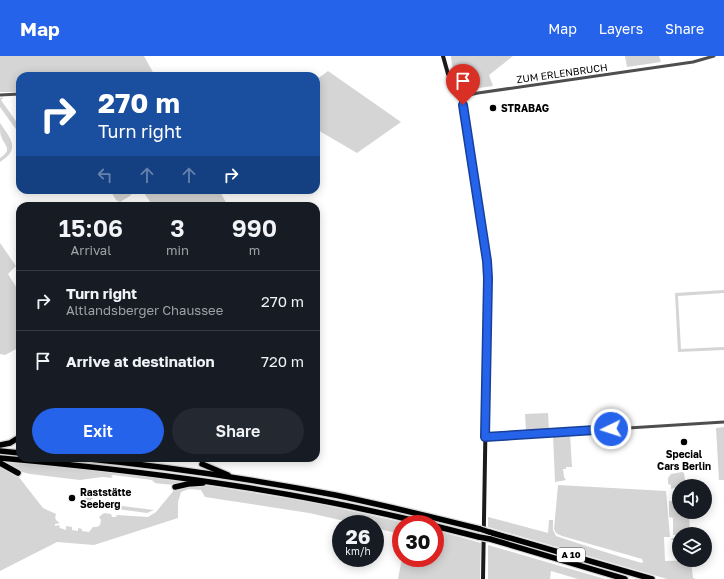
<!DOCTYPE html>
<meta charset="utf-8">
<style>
:root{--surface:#171b24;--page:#242831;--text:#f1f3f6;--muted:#9ea1a6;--line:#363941;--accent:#2563eb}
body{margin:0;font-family:"Golos Text",sans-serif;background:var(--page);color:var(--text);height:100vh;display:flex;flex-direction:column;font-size:15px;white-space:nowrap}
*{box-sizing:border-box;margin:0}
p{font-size:13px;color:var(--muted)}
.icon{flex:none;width:22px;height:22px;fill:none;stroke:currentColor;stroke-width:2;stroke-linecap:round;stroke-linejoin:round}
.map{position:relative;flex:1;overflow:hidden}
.panel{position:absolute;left:16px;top:146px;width:304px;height:260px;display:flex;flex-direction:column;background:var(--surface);border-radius:12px;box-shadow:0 2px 10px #0003}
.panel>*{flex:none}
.guide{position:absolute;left:16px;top:16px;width:304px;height:122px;border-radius:12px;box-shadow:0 2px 10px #0003;background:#1a4fa0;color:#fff;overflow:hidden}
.fabs{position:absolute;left:672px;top:423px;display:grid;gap:8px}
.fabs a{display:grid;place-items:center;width:40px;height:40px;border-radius:50%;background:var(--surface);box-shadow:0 2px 10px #0003;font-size:20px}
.speed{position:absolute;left:332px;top:459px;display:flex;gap:8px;font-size:20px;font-weight:700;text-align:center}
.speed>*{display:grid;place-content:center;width:52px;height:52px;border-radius:50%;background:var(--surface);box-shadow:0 2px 10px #0003;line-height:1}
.speed small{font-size:10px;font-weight:400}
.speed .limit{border:6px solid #d22;background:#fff;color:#111}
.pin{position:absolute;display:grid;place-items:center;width:34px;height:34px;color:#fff;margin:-41px -17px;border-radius:50% 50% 50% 0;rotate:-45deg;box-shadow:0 0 4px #0007}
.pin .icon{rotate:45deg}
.me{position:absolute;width:44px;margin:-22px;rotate:266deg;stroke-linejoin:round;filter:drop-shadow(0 0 3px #0008)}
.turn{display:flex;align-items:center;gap:14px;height:84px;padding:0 16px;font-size:18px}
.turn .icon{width:52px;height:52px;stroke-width:2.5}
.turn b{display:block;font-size:28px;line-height:34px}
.lanes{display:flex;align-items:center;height:38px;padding:0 16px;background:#0003;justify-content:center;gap:20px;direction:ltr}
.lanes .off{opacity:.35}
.eta{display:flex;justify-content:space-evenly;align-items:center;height:68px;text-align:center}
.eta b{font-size:24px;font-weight:600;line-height:28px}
.primary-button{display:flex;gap:8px;margin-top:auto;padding:8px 16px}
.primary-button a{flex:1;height:46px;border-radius:24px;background:var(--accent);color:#fff;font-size:16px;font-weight:600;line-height:46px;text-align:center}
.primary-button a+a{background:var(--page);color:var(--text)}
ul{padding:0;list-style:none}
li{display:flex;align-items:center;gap:12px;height:60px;padding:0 16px;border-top:1px solid var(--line)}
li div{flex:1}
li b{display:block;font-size:15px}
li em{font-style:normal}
header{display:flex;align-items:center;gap:24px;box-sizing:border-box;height:56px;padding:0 20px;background:var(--accent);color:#fff}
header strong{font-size:19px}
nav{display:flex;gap:22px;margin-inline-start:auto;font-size:14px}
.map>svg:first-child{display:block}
</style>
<header>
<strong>Map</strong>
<nav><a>Map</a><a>Layers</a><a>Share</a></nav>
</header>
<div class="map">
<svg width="724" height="523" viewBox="0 0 724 523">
<rect width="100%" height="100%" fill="#fff"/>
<g fill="#d5d5d5">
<polygon points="0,0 144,0 155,20 20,20 20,36 0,36"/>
<polygon points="451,0 513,0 489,19 493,30 472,33 463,32 452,9"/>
<polygon points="625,0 659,0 661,6 627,11"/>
<polygon points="328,15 401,66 357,97 316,73 316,24"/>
<polygon points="3,41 3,42 1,44 20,71 20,79 0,51 0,42"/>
<path d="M0,67C11,83 21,93 0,106V102C13,93 5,91 1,80C0,77 0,71 0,67Z"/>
<polygon points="110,134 139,134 134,135 130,140 120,146 116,144"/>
<polygon points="142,134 219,134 228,150 153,150"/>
<polygon points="0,187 16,210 8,218 20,237 20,291 5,299 0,298"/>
<polygon points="724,234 724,237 678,240 681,293 724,291 724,294 678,296 675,237"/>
<polygon points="548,357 549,374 526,375 525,358"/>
<polygon points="724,371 724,424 719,424 716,372"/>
<polygon points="570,378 572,411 566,411 566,413 563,413 564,421 566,424 555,426 553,379"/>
<path d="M3,406L112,416L189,426C177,429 167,429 155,427L152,424L113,419L111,420L113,422L102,421L80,424L30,418L18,415Z"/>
<polygon points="0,409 18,420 43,452 56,458 55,462 57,465 60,467 55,468 55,470 59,469 60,472 66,474 66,470 72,471 72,474 78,475 78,472 82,473 82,475 89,476 93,471 97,471 100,469 101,464 99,461 104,457 111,458 112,461 116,461 117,459 148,461 156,456 175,433 180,431 204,429 311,446 410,468 401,468 401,478 375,472 375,468 358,468 309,457 205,441 201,434 189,433 181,436 178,446 178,462 94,489 57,486 0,515"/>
<polygon points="682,416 684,417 685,424 687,425 687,430 679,430 679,456 689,456 690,478 679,478 679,499 678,484 671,484 672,482 679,482 678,479 673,479 673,462 669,461 669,445 672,445 672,437 675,434 675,432 671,433 671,429 668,428 668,422 671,418"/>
<path d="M558,429L666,435L670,481H664L665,505L691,504L693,522L696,523H667L488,471V461L548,477L549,464H553V474L556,480C584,489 613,499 642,507L643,506L642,503L562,480L556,477L554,473Z"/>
<polygon points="86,441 93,442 91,444 95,449 98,447 154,454 147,457 110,452 97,453 99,450 83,448"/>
<polygon points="435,474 481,487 480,523 398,523 402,502 435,502"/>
<polygon points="488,489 605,523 578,523 551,515 550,523 488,523"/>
</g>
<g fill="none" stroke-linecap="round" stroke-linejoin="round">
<defs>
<g id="highway">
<polyline points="0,389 10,387 18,382"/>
<polyline points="0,395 20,397"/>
<path d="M0,402C144,415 287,433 428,468"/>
<path d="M79,402C165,410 250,423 335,439C383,449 432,461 480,473"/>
<polyline points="0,407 18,417"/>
<polyline points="202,408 228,419"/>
<polyline points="175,431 188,428 203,427"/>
<polyline points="435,470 479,481"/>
<polyline points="489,476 652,523"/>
<polyline points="490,483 625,523"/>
</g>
</defs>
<use href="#highway" stroke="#dbdbdb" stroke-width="8"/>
<g stroke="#4e4e4e" stroke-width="3">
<polyline points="0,39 20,38"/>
<polyline points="460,41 478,37 693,6 714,0"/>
<polyline points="485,381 724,366"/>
</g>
<polyline stroke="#1b1b1b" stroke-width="4" points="443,0 448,18 460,41 465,56 487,205 488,222 483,523"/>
<use href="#highway" stroke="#000" stroke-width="5.5"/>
<defs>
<g id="highway-bridge">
<polyline points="480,473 489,476"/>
<polyline points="479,481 490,483"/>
</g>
</defs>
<use href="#highway-bridge" stroke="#dbdbdb" stroke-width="8" stroke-linecap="butt"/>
<use href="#highway-bridge" stroke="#000" stroke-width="5.5"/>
</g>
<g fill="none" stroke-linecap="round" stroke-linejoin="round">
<defs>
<polyline id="route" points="463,49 487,205 488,222 485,381 611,373"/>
</defs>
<use href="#route" stroke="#184099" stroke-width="10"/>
<use href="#route" stroke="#2563eb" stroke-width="7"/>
</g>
<g fill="#000" stroke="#fff" stroke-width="1.5">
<circle cx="493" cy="52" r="4"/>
<circle cx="684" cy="386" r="4"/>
<circle cx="72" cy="442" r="4"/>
</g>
<g text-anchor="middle" stroke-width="3.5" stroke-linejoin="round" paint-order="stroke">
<rect fill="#fff" stroke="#4c4c4c" stroke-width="1" x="557" y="492" width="28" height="14" rx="3"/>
<g font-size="9" font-weight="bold" fill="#000">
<text x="571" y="502">A 10</text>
</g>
<g font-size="10" fill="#000" stroke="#fff">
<text transform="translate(562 17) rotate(-8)" y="4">ZUM ERLENBRUCH</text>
</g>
<g font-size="10" font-weight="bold" fill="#000" stroke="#fff" text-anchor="start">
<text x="501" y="56">STRABAG</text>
<text x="684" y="402" text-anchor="middle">Special<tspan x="684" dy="12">Cars Berlin</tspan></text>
<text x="80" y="440">Raststätte<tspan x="80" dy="12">Seeberg</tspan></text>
</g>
</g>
</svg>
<div class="fabs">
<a><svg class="icon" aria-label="sound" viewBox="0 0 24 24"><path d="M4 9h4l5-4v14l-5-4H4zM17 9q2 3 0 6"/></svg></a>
<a><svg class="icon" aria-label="layers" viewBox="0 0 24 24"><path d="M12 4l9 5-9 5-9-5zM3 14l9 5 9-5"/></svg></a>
</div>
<div class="speed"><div>26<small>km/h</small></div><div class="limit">30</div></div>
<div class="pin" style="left:463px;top:49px;background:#d93025"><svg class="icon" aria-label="arrive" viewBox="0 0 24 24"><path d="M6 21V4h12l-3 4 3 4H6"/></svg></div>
<svg class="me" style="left:611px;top:373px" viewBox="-20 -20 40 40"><circle r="17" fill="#2563eb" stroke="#fff" stroke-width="3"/><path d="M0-11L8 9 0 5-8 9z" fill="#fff"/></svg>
<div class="guide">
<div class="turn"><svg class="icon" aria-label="right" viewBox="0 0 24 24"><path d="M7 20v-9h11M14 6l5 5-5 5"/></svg><div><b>270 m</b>Turn right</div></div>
<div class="lanes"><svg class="icon off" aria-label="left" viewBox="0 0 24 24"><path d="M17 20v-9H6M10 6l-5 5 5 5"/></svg><svg class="icon off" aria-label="ahead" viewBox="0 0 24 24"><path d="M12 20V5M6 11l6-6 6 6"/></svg><svg class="icon off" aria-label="ahead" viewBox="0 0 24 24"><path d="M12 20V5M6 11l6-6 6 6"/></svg><svg class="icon" aria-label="right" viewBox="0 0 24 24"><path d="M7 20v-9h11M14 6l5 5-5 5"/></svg></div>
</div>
<section class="panel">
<div class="eta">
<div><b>15:06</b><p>Arrival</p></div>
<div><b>3</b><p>min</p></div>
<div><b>990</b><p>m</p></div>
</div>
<ul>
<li><svg class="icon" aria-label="right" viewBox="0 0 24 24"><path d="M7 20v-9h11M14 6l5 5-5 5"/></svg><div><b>Turn right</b><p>Altlandsberger Chaussee</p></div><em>270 m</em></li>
<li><svg class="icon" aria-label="arrive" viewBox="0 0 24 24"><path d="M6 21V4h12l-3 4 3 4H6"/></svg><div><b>Arrive at destination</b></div><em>720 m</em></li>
</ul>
<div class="primary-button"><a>Exit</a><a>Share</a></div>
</section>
</div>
